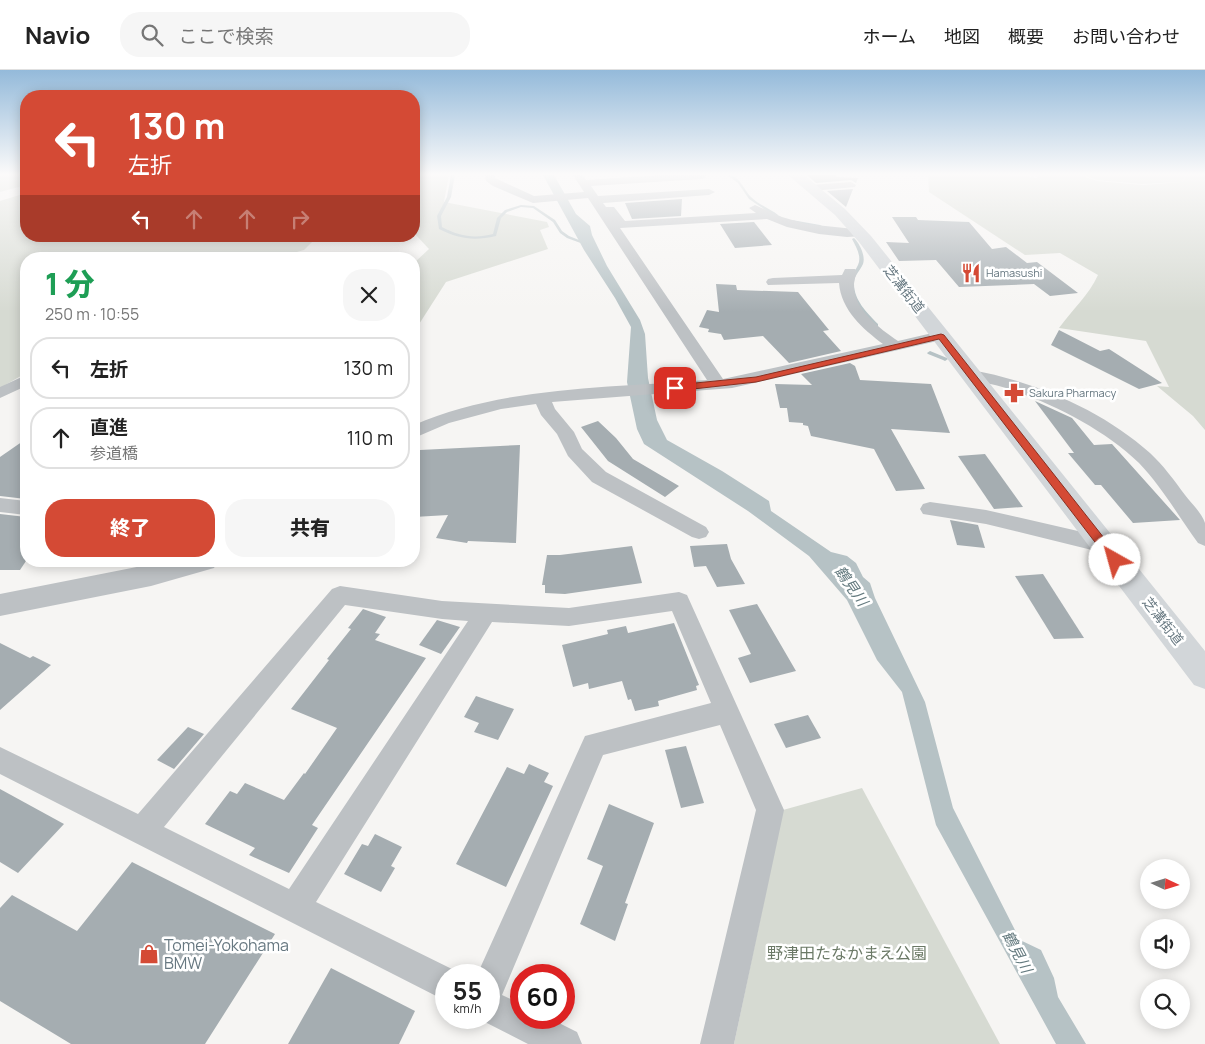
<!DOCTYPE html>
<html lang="ja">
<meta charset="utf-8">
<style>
:root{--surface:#fff;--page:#f6f6f6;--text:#222;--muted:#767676;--line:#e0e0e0;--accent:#d44a35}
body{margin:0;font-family:Manrope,"Noto Sans JP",sans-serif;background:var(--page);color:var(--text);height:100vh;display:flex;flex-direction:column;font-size:19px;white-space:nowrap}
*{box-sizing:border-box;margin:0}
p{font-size:16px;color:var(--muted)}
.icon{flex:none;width:28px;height:28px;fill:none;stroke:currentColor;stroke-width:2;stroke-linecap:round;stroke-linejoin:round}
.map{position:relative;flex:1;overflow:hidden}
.panel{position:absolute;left:20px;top:182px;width:400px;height:315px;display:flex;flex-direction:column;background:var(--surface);border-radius:20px;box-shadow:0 2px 12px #0003}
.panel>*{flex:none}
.top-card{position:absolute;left:20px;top:20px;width:400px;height:152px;border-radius:20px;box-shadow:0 2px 12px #0003;background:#d44a35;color:#fff;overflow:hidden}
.needle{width:32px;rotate:94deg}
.buttons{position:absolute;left:1140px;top:789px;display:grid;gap:10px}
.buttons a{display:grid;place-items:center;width:50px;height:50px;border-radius:50%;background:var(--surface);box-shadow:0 2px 12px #0003;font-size:25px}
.speed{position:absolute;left:435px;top:894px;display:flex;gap:10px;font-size:25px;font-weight:700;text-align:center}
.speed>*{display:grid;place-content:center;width:65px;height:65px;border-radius:50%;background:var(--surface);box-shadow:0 2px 12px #0003;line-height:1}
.speed small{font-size:12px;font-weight:400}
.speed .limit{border:8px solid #d22;background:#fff;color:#111}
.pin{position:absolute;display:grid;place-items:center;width:42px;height:42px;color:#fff;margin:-21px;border-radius:10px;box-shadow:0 2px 8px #0006}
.me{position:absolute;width:55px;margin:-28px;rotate:322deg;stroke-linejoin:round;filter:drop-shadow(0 0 4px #0008)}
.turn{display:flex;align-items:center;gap:18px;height:105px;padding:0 25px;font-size:22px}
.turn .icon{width:65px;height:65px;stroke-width:2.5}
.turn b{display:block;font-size:35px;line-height:42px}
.lanes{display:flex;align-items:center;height:48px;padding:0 25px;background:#0003;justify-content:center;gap:25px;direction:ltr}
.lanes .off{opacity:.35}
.round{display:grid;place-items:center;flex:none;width:52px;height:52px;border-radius:20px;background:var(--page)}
.head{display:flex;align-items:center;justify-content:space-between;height:85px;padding:0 25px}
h1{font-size:30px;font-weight:800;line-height:38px;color:#1e9e55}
.button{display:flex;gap:10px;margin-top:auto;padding:10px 25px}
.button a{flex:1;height:58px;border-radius:20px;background:var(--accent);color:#fff;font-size:20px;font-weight:800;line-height:58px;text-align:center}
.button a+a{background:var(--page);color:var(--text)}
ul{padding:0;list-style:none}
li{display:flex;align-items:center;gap:15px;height:62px;margin:0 10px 8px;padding:0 15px;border:2px solid var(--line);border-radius:20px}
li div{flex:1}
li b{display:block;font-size:19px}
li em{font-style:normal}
header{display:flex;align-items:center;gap:30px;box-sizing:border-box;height:70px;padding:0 25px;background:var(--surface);border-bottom:1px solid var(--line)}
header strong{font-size:24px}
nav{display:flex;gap:28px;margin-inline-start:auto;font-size:18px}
.search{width:350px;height:45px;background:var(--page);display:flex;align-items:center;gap:12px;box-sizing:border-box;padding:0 18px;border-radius:20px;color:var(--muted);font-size:19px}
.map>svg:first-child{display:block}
</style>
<header>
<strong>Navio</strong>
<div class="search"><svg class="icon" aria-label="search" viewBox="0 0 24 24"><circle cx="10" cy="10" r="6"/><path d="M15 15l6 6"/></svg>ここで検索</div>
<nav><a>ホーム</a><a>地図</a><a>概要</a><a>お問い合わせ</a></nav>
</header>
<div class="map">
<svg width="1205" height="974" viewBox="0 0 1205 974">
<rect width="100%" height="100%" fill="#f6f5f3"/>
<g fill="#d6dad2">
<polygon points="0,105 26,105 26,115 0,122"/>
<polygon points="414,105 449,105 444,132 547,152 549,157 540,160 548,179 446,212 414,262 414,193 429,179 414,163"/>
<path d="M928,105H1011L1037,108L1039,105H1080L1097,111L1143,115L1182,112L1142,114L1097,110L1083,105H1186L1182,112L1187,105H1205V360L1193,346L1157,316L1169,317L1146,271L1059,258C1072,240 1089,225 1098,205L1060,183L1025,185L929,122Z"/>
<polygon points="26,123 26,166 318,166 304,180 272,189 26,189 26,303 0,318 0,131"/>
<polygon points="862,718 1000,974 734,974 783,740"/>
</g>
<polygon fill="#b6c2c5" points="543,105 554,105 576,144 590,156 592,165 607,196 640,250 645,264 648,308 657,350 667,370 722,401 769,431 771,441 831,482 847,486 856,493 863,507 870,513 875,528 925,632 953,738 1020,870 1041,880 1054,908 1058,927 1086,974 1056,974 936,755 902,622 877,590 847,530 809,486 748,441 644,374 637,359 627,312 631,257 615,228 584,180"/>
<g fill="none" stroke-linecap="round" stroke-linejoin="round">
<g fill="#b6c2c5" fill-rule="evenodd">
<path d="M451,105H455L451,127L441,146L442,157C459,166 474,169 493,164L497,148L505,140L521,135L534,136L555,150L562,161L569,166L589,174L586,175L567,168L560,163L553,152L533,138L521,137L507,142L501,148L496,166C474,171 459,169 439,159L437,146L447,127Z"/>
<path d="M727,105C740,105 743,119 751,127C758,134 770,139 778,145V147H776L749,129L738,113Z"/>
<polygon points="792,150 820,155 822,156 820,157 791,152 790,151"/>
<path d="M854,168C860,174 867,188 862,196C858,203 854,206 854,214C854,230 867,243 878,254V256H874C863,244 846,227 850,208C852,203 856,200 858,195C862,186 856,177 852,169Z"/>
<polygon points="930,281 947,288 948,289 945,291 943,290 928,284 927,283"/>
</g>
</g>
<g fill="#a5adb1">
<polygon points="807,105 836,105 837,107 858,108 856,113 851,110 816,113"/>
<polygon points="853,119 846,137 827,121"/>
<polygon points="682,129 681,146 632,149 625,133"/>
<polygon points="892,147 916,147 918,150 969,152 992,179 1006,177 1027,193 1037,192 1078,223 1050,226 1034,214 959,217 936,190 899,191 886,172 909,173"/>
<polygon points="754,152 772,175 735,178 720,154"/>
<polygon points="716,214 736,215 737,220 798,222 829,260 823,261 841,281 789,293 763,266 724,270 721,264 708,262 709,259 699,257 707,240 719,242"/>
<polygon points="1059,260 1100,281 1109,279 1162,313 1139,319 1051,275"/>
<polygon points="850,293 855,296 860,310 931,314 950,363 891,359 925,419 896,421 874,379 811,366 808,356 803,355 803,353 789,352 787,338 780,338 775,314 812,315 801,304"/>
<polygon points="1035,331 1072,348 1094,375 1112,374 1180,450 1133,453 1101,415 1095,415 1068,383 1074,383"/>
<polygon points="598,351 616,368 633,389 679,416 665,427 608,391 581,357"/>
<polygon points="26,369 26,429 0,426 0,387"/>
<polygon points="520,375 516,473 468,471 467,473 436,468 448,445 414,447 414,388 420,380"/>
<polygon points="985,384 1023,437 994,439 958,386"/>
<polygon points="0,444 26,447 26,491 20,500 0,500"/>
<polygon points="950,450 978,455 985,478 957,475"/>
<polygon points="727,474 731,489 745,514 717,517 706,496 694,497 690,476"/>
<polygon points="632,476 642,513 565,524 545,523 545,515 542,515 547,485 560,485"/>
<polygon points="1043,504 1084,568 1054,569 1015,506"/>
<polygon points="757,534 796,601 750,613 738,588 751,584 729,540"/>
<polygon points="363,539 386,547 375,563 380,564 375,570 426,588 312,755 318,758 289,803 249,785 255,778 205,754 230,721 237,724 245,713 284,730 304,703 305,704 337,658 291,639 329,590 327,589 351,559 348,558"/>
<polygon points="437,550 460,557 441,584 419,575"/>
<polygon points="674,553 699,615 696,616 697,620 658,631 659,636 635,641 631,629 628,630 622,611 589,619 588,613 573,617 562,575 608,564 607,560 626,556 628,563"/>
<polygon points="0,573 30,588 33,586 51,595 0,640"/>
<polygon points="476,626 514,639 498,670 474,662 479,653 464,647"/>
<polygon points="808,645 821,668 786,678 774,654"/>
<polygon points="188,657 204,664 174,699 157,690"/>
<polygon points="686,676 704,733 681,738 665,680"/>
<polygon points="529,694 549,703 544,712 553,716 506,817 456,794 507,697 524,704"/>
<polygon points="0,719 64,754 18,803 0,792"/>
<polygon points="609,734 654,753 625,833 628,834 615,871 580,854 603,796 587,789"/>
<polygon points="375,764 402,777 391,796 395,798 381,822 344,804 362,774 368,776"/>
<polygon points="132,792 275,864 205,974 71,974 0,931 0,838 12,825 77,861"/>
<polygon points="331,898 415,941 399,974 288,974"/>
</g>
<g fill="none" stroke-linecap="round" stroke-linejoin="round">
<g fill="#bdc1c4" fill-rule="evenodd">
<path d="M485,105H495V108L534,126L584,122L573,105H583L586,110L661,105H706L705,108L701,109L591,116L598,126L709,119L715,122L709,125L603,133L606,137H614L625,151L756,143L749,138L755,135L782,147L806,154L864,160L866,163L864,166L847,167L819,164L787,157L767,149L620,158L723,309L883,274C863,259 841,240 839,213L768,215L766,212L768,209L773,208L842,205L845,199H855L857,202C844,232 875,255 898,271L941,261L946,263L949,266L946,269L732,318L552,332L555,339L574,362L582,379L606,402L706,457L709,462L706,467L699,469L692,467L592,412L568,386L557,364L541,345L536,334L501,339L449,353L414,368V355C503,316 611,318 707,310L588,128L533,133L493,116L486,111Z"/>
<polygon points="851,112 856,115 855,117 811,121 806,118 811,115"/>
<path d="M971,300C1034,311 1102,340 1150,383C1163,395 1174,410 1185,425C1191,433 1202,443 1205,453C1205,459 1205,469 1205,476L1198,473C1179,447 1162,417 1139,393C1104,359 1052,333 1006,318C993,314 979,312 965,308L963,305L965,302Z"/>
<polygon points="26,305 26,316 0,328 0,317"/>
<polygon points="0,428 26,431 26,445 0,442"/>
<polygon points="930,432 986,440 1104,467 1111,470 1114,475 1111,480 1104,483 986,454 923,444 920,439 923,434"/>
<path d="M340,516L442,531L569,538L679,522L687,525L784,740L734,974H700L756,740L720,655L603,685L502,925L521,934V948H549L577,962L582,974H528L477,948H489V905H477L585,666L711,633L672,541L569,556L492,552L316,832L458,902L459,905H446V931L0,704V677L138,744L332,519ZM345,535L442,549L468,551L289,819L164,757Z"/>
</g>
<polygon fill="#bdc1c4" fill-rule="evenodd" points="167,491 218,491 214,498 151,516 0,546 0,524"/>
<polygon fill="#d2d6d9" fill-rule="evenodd" points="788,105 804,105 845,139 871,166 1205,581 1205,619 1194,615 859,172 835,145"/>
</g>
<linearGradient id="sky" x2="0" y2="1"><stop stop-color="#94bada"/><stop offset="0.43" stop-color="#fbfafa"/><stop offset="1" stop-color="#fbfafa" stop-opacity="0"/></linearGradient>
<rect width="1205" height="242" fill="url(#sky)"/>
<polygon fill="#d44a35" stroke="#8a3022" points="941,264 944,265 1119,487 1121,490 1119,493 1111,493 939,269 756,312 675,321 671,318 675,315 756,307"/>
<defs>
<symbol id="restaurant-bare" viewBox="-9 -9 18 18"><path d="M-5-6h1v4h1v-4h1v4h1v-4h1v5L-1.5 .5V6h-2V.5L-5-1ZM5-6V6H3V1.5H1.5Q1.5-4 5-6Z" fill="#d44a35" stroke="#fff" stroke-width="2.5" paint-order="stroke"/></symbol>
<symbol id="pharmacy-bare" viewBox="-9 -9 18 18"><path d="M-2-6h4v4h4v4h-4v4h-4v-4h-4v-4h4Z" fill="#d44a35" stroke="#fff" stroke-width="2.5" paint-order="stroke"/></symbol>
<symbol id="shop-bare" viewBox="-9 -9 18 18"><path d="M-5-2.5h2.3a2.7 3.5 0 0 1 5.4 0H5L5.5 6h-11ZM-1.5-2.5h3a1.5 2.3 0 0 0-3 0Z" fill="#d44a35" stroke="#fff" stroke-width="2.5" paint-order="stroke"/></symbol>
</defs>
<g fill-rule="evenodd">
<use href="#restaurant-bare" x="957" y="189" width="28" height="28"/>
<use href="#pharmacy-bare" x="1000" y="309" width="28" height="28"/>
<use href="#shop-bare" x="135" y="870" width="28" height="28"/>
</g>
<g text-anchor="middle" stroke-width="5" stroke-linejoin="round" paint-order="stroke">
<g font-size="11" fill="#677881" stroke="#fff" text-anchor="start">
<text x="986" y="207">Hamasushi</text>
<text x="1029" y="327">Sakura Pharmacy</text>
</g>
<g font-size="14" fill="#677881" stroke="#fff">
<text transform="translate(904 219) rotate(52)" y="5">芝溝街道</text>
<text transform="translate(1163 551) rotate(52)" y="5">芝溝街道</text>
</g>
<g font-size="15" font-style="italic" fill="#63797e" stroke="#fff">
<text transform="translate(851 516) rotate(55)" y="5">鶴見川</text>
<text transform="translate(1017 882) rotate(62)" y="5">鶴見川</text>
</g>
<g font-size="16" fill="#677881" stroke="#fff" text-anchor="start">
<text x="164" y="881">Tomei-Yokohama<tspan x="164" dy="18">BMW</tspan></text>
</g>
<g font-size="16" fill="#6b7966" stroke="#fff">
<text x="847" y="889">野津田たなかまえ公園</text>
</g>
</g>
</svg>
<div class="buttons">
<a><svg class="needle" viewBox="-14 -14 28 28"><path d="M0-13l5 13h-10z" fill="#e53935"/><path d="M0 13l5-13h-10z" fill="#767676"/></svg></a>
<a><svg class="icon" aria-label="sound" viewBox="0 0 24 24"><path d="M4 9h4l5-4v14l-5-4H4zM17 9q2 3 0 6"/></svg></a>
<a><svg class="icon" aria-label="search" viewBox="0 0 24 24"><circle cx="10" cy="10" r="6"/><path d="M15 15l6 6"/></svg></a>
</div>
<div class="speed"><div>55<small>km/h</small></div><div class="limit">60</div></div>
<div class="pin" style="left:675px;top:318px;background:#d93025"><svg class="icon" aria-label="arrive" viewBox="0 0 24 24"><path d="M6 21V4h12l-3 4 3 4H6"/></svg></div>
<svg class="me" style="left:1115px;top:490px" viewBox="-20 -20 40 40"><circle r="19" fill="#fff"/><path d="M0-13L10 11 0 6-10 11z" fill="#d44a35"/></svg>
<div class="top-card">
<div class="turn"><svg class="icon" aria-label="left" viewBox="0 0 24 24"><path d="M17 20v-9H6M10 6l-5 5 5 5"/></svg><div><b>130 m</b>左折</div></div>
<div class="lanes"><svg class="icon" aria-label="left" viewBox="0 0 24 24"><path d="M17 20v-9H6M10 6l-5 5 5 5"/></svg><svg class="icon off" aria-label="ahead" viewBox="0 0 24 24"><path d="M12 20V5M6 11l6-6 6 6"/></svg><svg class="icon off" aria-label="ahead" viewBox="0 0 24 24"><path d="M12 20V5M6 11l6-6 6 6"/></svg><svg class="icon off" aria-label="right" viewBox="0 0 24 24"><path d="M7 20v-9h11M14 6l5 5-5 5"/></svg></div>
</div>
<section class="panel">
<div class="head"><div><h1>1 分</h1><p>250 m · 10:55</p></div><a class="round"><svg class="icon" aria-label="close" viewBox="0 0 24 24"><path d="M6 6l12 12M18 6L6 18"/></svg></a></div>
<ul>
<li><svg class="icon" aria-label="left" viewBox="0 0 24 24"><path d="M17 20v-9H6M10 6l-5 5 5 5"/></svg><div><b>左折</b></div><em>130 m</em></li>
<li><svg class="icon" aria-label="ahead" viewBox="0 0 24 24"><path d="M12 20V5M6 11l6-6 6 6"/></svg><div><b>直進</b><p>参道橋</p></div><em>110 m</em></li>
</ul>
<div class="button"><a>終了</a><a>共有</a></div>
</section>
</div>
